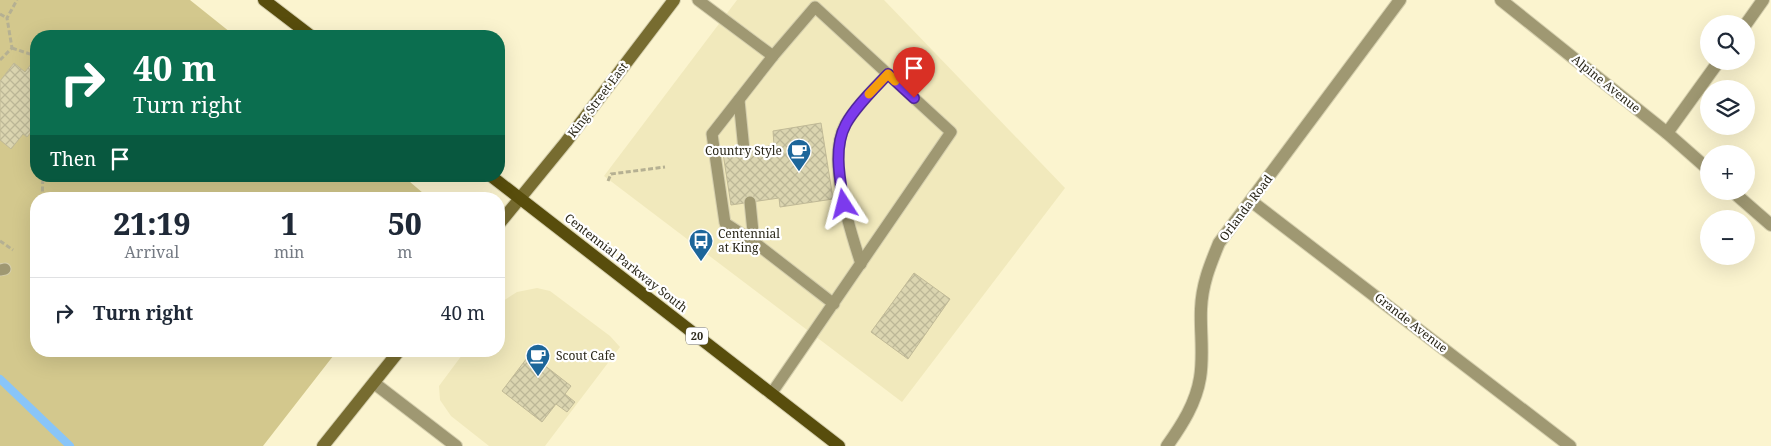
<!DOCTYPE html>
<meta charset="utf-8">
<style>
:root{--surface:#fff;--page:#f2f2f3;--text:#1f2937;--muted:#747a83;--line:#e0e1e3}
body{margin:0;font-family:"Noto Serif",serif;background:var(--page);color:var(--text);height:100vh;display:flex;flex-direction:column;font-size:19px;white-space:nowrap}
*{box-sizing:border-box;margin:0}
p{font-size:16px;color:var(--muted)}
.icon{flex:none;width:28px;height:28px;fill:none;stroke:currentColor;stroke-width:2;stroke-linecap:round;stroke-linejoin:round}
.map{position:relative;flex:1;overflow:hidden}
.drawer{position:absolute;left:30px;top:192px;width:475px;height:165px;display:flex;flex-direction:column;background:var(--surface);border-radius:20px;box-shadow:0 5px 20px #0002}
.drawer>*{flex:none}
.banner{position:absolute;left:30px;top:30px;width:475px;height:152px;border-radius:20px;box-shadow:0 5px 20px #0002;background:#0b6e4f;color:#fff;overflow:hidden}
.buttons{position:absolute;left:1700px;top:15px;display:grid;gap:10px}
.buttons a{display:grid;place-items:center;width:55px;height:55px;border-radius:50%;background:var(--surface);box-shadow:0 5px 20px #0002;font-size:25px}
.pin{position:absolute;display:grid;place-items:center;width:42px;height:42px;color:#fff;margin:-51px -21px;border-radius:50% 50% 50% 0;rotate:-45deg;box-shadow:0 0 5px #0007}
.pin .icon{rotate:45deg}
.me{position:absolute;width:55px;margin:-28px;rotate:351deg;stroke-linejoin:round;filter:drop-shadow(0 0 4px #0008)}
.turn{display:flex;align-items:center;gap:18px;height:105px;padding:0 20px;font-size:22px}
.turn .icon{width:65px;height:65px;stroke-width:2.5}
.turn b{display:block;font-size:35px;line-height:42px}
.then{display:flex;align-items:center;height:48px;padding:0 20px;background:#0003;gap:10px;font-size:19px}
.eta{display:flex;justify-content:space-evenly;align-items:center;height:85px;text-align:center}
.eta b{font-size:30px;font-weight:800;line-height:35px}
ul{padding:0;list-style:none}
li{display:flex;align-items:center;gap:15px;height:70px;padding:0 20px;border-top:1px solid var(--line)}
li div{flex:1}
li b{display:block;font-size:19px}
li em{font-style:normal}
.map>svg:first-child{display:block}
</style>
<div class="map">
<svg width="1771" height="446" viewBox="0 0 1771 446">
<defs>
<pattern id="building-cross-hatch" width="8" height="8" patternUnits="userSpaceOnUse" patternTransform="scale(1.25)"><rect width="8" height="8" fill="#dbd5b0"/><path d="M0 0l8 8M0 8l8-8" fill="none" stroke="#bcb797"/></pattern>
</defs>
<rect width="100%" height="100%" fill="#fbf4cf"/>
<g fill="#f1e9bc">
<polygon points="737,0 884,0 1065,188 902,402 604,176"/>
<polygon points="537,288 550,291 610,336 620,347 545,446 489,446 451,416 440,400 439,386 465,351 499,351 499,307 503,301 517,292"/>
</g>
<polygon fill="#d3c88d" points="0,0 190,0 235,36 36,36 36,176 403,176 430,199 36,199 36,351 337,351 263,446 0,446"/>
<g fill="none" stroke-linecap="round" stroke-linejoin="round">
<polyline stroke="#89c5f8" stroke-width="8" points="0,379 70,446"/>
</g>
<g fill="url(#building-cross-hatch)" stroke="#c0b996">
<polygon points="35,59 36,119 33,123 36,126 27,137 23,134 11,149 0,140 0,81 14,63 25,72"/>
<polygon points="821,123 833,199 780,207 779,198 731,205 723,153 774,145 773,131"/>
<polygon points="914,273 950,299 908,359 871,332"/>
<polygon points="530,354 571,386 565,394 575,402 567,412 556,404 542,422 502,391"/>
</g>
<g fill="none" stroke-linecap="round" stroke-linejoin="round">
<defs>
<g id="service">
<polyline points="698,0 773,56"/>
<polyline points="739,100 744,150"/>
<polyline points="750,202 754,242"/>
<path d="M861,264C850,229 826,160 845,125C855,108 874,88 888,74"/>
<polyline points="0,270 5,269"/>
<polyline points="771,394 951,132 815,7 773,56 712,134 725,223 754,242 834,304"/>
</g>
<g id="minor">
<polyline points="1501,0 1667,133 1709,170"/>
<polyline points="1746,24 1763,0"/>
<polyline points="1667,133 1719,61"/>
<polyline points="1732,191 1771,225"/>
<polyline points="1251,201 1570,446"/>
<polyline points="374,383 456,446"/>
<path d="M1167,446C1182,425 1196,403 1200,378C1204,355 1200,332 1201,309C1202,284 1210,265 1219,243L1400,0"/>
</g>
<g id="secondary">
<polyline points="499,224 566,142 674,0"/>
<polyline points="323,446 399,351"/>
</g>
<g id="primary">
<polyline points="264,0 311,36"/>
<polyline points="491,176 839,446"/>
</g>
</defs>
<use href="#service" stroke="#d5cfae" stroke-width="13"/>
<use href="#minor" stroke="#d5cfae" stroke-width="14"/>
<use href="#secondary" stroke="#d5cfae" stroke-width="14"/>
<use href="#primary" stroke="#d5cfae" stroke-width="14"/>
<g stroke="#b5b092" stroke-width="3" stroke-dasharray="5 2.5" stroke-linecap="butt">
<polyline points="0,14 7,18"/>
<polyline points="12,48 36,56"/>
<polyline points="0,60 12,48 7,18 17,0"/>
<polyline points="32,132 36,135"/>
<polyline points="608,181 611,174 665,167"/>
<polyline points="42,199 43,176"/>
<polyline points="0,241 13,250"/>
</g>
<use href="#service" stroke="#9f9872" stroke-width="11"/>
<use href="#minor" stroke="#9f9872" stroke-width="12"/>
<use href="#secondary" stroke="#776c30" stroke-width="12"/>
<use href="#primary" stroke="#584d0c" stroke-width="12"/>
</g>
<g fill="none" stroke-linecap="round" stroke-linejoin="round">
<defs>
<path id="route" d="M844,204C840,179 833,148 846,124C855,107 874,89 888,74L914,98"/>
</defs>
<use href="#route" stroke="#51269a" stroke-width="12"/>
<use href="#route" stroke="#7c3aed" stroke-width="9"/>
<polyline stroke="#f59e0b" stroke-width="9" points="869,94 888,74 895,81"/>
</g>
<defs>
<symbol id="cafe-pin" viewBox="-11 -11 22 30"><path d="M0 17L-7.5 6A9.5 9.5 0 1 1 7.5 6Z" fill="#1d669a" stroke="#fff"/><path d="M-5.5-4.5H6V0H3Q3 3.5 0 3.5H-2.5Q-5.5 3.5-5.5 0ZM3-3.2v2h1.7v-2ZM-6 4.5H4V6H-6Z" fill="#fff"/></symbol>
<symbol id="bus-pin" viewBox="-11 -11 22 30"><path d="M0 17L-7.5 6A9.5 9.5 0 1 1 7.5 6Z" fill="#1d669a" stroke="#fff"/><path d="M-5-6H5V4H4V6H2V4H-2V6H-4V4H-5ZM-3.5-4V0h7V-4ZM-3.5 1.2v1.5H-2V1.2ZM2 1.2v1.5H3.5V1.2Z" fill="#fff"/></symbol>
</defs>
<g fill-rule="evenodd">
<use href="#cafe-pin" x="785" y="137" width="28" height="38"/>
<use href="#bus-pin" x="687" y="227" width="28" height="38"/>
<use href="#cafe-pin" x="524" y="342" width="28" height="38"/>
</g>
<g text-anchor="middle" stroke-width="4.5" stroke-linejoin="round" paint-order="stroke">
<rect fill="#fff" stroke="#6a685e" stroke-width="1" x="686" y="327.5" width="22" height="17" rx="4"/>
<g font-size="11" font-weight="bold" fill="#2a2719">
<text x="697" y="340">20</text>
</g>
<g font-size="12" fill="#2a2719" stroke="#fff">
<text transform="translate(1606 84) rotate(39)" y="4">Alpine Avenue</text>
<text transform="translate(598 100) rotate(-53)" y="4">King Street East</text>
<text transform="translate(1246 208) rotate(-53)" y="4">Orlanda Road</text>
<text transform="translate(626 263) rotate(38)" y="4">Centennial Parkway South</text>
<text transform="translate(1411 323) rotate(38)" y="4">Grande Avenue</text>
</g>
<g font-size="12" fill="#2a2719" stroke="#fff" text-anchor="start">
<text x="782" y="155" text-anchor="end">Country Style</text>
<text x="718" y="238">Centennial<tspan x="718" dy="14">at King</tspan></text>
<text x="556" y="360">Scout Cafe</text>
</g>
</g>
</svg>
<div class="buttons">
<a><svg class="icon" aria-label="search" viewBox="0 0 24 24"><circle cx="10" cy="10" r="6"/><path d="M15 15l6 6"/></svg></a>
<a><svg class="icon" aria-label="layers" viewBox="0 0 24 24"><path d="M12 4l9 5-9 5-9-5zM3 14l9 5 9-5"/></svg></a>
<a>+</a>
<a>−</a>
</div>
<div class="pin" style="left:914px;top:98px;background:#d93025"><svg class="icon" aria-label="arrive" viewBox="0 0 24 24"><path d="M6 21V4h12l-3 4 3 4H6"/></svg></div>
<svg class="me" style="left:844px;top:204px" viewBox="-20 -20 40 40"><path d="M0-17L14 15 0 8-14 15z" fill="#7c3aed" stroke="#fff" stroke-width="4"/></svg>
<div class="banner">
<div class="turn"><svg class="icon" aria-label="right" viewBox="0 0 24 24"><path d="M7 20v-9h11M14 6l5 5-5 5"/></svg><div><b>40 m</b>Turn right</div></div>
<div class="then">Then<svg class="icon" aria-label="arrive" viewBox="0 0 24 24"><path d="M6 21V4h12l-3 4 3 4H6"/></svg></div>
</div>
<section class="drawer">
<div class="eta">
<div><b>21:19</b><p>Arrival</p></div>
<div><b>1</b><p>min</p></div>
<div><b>50</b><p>m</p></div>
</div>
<ul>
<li><svg class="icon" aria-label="right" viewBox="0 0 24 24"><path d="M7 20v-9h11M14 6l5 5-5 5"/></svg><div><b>Turn right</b></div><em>40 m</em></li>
</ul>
</section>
</div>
